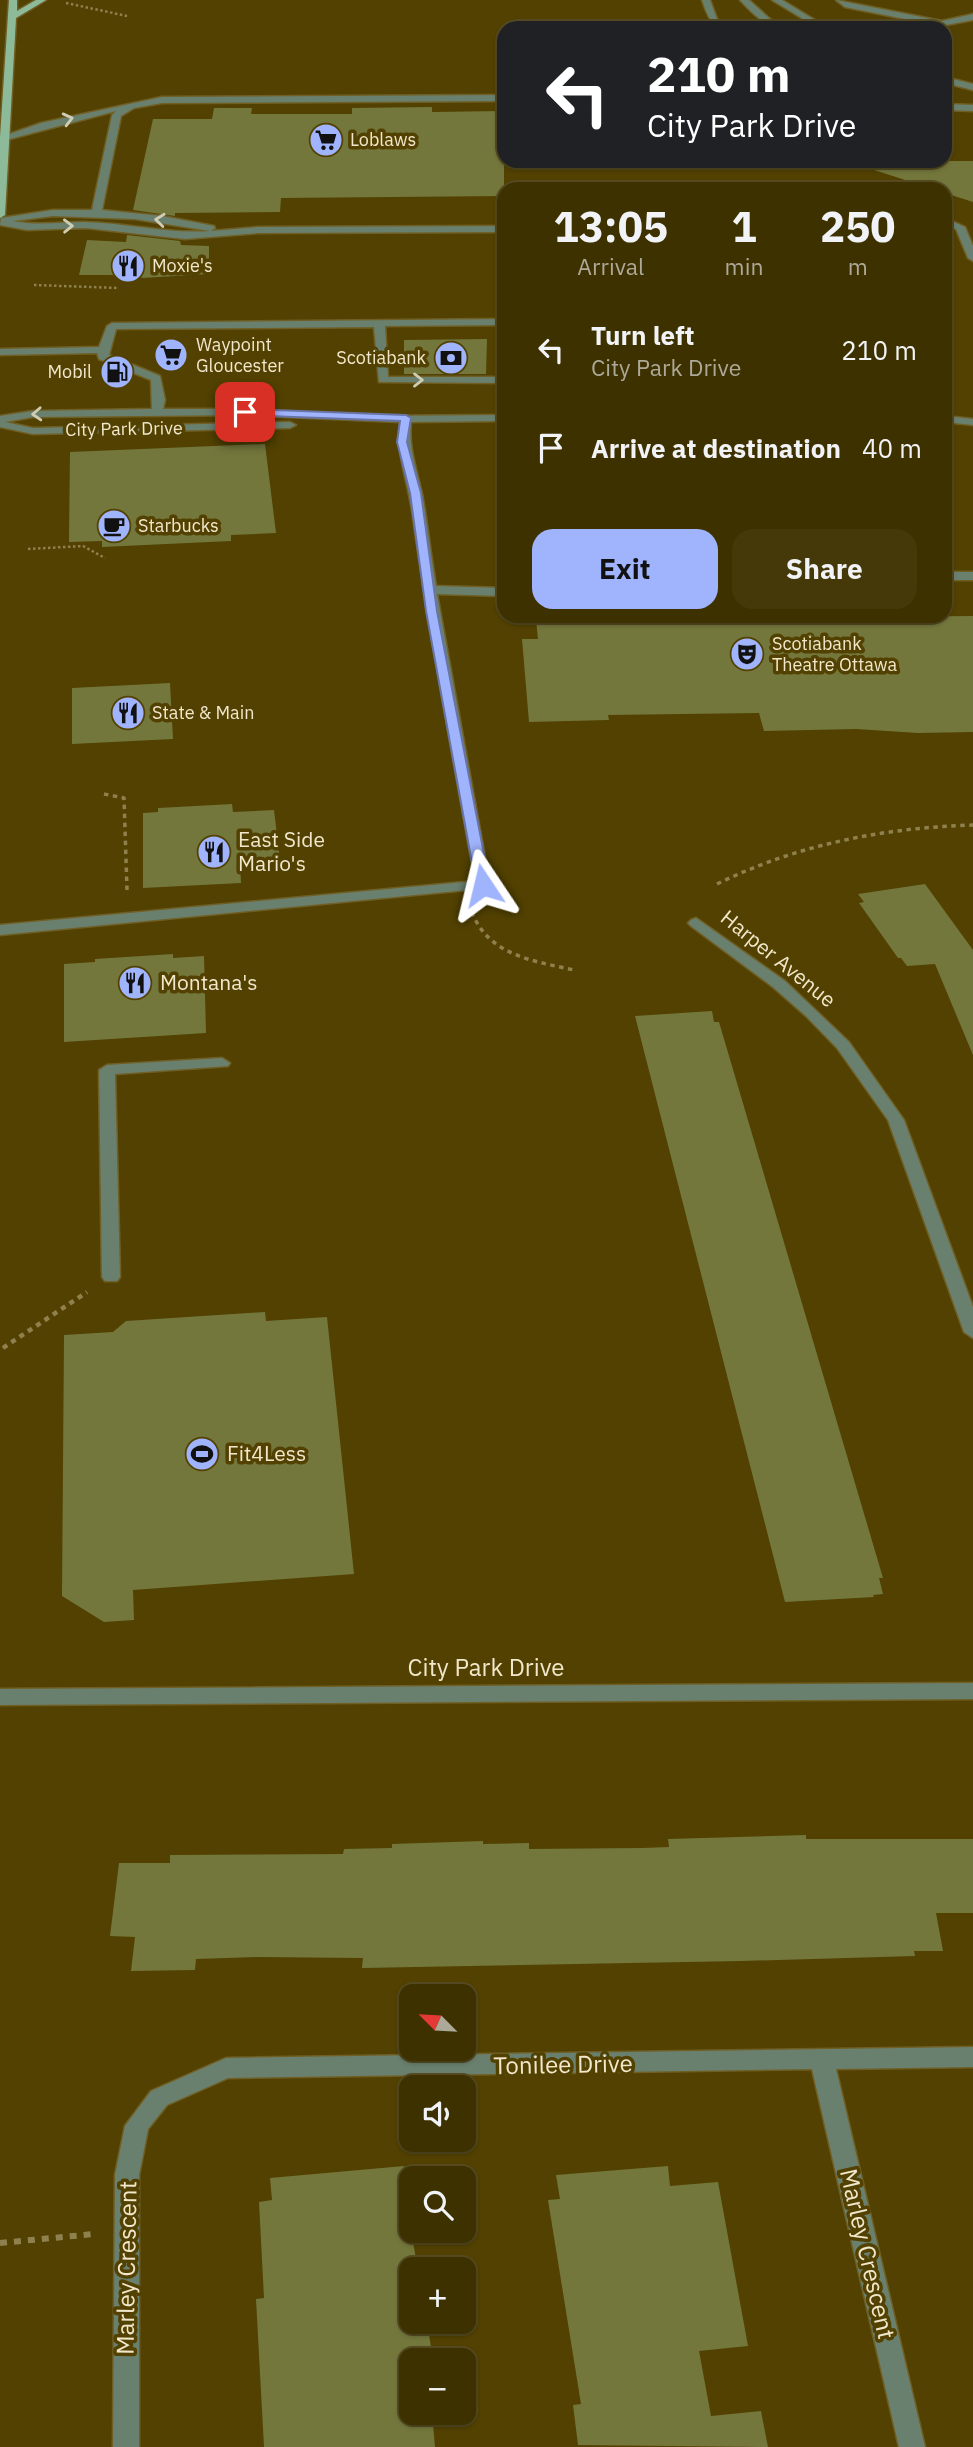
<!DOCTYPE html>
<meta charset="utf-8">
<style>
:root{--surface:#3e3100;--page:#45390a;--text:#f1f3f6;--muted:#ada999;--line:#574c22;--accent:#a0b3fd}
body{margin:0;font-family:"IBM Plex Sans",sans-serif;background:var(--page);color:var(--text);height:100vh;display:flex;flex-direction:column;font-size:26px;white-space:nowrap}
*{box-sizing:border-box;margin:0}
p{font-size:23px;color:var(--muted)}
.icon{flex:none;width:38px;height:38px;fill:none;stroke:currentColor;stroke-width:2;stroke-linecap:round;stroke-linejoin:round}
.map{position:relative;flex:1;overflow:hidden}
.side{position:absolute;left:497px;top:182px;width:455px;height:441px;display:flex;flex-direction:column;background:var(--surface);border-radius:21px;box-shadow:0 2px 5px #0004,0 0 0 2px var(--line)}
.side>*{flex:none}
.top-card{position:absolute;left:497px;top:21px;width:455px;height:147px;border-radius:21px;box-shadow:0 2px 5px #0004,0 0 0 2px var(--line);background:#202124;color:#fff;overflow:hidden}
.needle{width:46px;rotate:294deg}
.tools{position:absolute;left:399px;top:1984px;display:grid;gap:14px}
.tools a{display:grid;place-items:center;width:77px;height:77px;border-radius:14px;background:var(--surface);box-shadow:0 2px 5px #0004,0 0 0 2px var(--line);font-size:35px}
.pin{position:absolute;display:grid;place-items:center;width:60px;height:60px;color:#fff;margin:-30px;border-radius:14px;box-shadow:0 4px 10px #0006}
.me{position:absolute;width:77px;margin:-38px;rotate:350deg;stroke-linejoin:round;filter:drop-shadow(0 0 5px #0008)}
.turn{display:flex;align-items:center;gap:24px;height:147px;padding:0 35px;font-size:32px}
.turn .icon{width:91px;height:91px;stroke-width:2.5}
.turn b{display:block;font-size:49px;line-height:60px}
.eta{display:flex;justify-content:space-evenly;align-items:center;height:119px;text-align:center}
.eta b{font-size:42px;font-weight:700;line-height:49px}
.action{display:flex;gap:14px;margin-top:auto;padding:14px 35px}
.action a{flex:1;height:80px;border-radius:21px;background:var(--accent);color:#111;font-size:28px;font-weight:700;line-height:80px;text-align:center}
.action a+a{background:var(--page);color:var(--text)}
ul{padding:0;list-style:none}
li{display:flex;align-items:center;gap:21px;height:98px;padding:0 35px}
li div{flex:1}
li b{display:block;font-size:26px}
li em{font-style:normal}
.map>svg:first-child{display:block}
</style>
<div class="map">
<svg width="973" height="2447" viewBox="0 0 973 2447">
<rect width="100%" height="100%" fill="#524100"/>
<g fill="#73773c">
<polygon points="432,107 432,112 504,111 504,196 281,198 280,212 175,213 175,216 133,210 153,119 212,119 214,108 252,108 251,114 352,114 352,108"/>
<polygon points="870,161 973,161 973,202 945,193 945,189 933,189 868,168"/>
<polygon points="127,235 180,241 181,245 209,246 209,274 142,278 140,275 79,275 87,240 126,242"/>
<polygon points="487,339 486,374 404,374 404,340"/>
<polygon points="265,444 276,533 231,535 231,541 102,547 102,541 69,542 70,452"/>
<polygon points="600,616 676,616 676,618 973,616 973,732 918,733 856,729 764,731 759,713 608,715 609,720 529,722 522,639 538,639 536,620 600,619"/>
<polygon points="170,683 173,739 72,744 72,688"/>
<polygon points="232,804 233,812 274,810 280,860 240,862 241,883 143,888 143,813 158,812 158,808"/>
<polygon points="925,884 973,950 973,1055 935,964 907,966 901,958 898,958 859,903 864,902 858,894"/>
<polygon points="173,954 173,958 204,956 206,1033 64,1042 64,964 95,962 95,959"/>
<polygon points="712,1011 714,1022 719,1022 883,1578 879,1578 883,1594 873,1595 874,1597 785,1602 635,1016"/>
<polygon points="265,1312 266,1321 327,1317 354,1574 133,1590 134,1620 104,1622 62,1596 64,1335 113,1332 126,1321"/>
<polygon points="806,1835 806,1839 973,1839 973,1913 936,1913 943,1951 914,1951 915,1956 741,1961 362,1968 363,1958 258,1957 196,1959 195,1970 131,1971 135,1937 110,1936 119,1863 170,1863 170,1855 343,1854 344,1849 392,1848 392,1844 483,1841 483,1844 529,1843 529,1849 642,1848 669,1847 668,1839"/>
<polygon points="404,2166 407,2189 411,2189 411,2231 418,2270 411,2270 411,2322 427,2322 431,2347 426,2348 427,2361 411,2361 411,2413 432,2413 435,2447 264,2447 256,2299 264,2298 259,2202 272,2200 270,2178"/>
<polygon points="668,2166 670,2186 718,2182 748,2346 699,2351 711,2416 761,2411 768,2447 578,2445 573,2405 581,2404 548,2200 560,2199 556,2175"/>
</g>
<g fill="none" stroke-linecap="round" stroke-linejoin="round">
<defs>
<g id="minor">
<path d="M702,0H710L717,19L731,28C711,28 708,17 702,0Z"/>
<path d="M740,0H749L770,19L786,28C766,28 753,14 740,0Z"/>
<polygon points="772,0 782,0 828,28 818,28"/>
<polygon points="836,0 942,21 973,14 973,20 930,28 928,26 930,24 845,7"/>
<polygon points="945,77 973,84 973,90 945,83"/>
<path d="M504,95V101L162,103L134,108L121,116L102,210L162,216L214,226L215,228L211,231L258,227L504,226V232L258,233L185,239L86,228L27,230L0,225L1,218L53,210H92L112,115L116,111L6,140L1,137L41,123L162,97ZM53,216L135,219L210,231C167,234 127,223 84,222C60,222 37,226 13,221Z"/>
<polygon points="945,104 973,105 973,111 945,110"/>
<polygon points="945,218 965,227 973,246 973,261 968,258 956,229 945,225"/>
<path d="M504,319V325L385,326L388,377H504V383L379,382L374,327L116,329L109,355L160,376L165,400L163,409H245L374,416L504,415V421L411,422C408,449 418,473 423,499C428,528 431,557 436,586L504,588V596L437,594L490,885L488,888L0,935V925L475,881C454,760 430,639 413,517C409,485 396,455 400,422L245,415L33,417L5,422L33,428L290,422L296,425L290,428L33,434L0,427V416L33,411L152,409L151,380L99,359L97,353L0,355V349L99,347L107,326L112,323Z"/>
<polygon points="945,416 973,419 973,425 945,422"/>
<rect x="945" y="572" width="28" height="8"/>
<polygon points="696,918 785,981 849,1042 904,1120 973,1307 973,1338 964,1332 888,1120 837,1048 806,1016 773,987 691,926 688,923 691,920"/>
<polygon points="222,1058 230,1063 228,1066 115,1074 120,1277 117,1281 105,1281 102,1277 99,1070 107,1065"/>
<polygon points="973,1683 973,1699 0,1705 0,1689"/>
<polygon points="973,2047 973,2067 836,2069 925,2447 899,2447 812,2069 228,2078 167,2105 148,2129 139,2175 139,2447 113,2447 115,2175 125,2126 151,2091 226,2058"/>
</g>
<polygon id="major" points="9,0 17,0 17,11 36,0 46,0 16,18 5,215 0,218 0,137"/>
</defs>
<use href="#minor" stroke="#6f5f25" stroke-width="3"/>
<use href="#major" stroke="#6f5f25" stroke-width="3"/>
<g stroke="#8f814e" stroke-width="2.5" stroke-dasharray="2.5 2.5" stroke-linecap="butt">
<polyline points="66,3 127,16"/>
<polyline points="34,285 119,288"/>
<polyline points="28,549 83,546 105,558"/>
</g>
<g stroke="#8f814e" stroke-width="3.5" stroke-dasharray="4.5 4.5" stroke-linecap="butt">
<polyline points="104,794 124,798 127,890"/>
<path d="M717,884C799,844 883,828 973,825"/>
<path d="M472,912C488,955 533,961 574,970"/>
</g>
<polyline stroke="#8f814e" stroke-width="4.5" stroke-dasharray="5 5" stroke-linecap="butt" points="3,1348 87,1292"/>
<polyline stroke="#8f814e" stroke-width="6" stroke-dasharray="7 7" stroke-linecap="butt" points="0,2243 94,2234"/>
<use href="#minor" fill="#6a806f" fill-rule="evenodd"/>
<use href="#major" fill="#8dbb99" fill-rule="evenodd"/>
</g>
<defs><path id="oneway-chevron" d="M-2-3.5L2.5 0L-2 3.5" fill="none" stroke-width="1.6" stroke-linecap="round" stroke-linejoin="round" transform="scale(1.75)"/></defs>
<g stroke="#cfcdb4">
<use href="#oneway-chevron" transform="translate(68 119) rotate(-14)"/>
<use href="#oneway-chevron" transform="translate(160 220) rotate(-174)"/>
<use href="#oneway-chevron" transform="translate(68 226) rotate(-1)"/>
<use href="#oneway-chevron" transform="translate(418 380)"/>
<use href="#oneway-chevron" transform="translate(37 414) rotate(177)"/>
</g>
<polygon fill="#a0b3fd" stroke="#6874a4" stroke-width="2" points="245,409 406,415 411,418 407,442 421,493 437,611 490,885 488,888 478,888 476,885 426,611 410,493 397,442 400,421 241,415 240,412"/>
<defs>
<symbol id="supermarket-disc" viewBox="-11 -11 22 22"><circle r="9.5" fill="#a0b3fd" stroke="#524100"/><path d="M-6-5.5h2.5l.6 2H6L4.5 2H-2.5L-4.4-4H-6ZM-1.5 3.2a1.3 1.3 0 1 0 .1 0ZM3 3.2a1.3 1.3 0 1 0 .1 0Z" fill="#111"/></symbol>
<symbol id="restaurant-disc" viewBox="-11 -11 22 22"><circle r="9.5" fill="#a0b3fd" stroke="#524100"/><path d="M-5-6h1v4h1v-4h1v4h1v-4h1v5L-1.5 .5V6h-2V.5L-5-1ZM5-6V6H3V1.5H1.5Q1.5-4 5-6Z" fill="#111"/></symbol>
<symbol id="bank-disc" viewBox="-11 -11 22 22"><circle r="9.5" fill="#a0b3fd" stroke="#524100"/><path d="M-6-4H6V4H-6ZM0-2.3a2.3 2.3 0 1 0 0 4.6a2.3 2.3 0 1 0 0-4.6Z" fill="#111"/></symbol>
<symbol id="fuel-disc" viewBox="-11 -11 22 22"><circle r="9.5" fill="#a0b3fd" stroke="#524100"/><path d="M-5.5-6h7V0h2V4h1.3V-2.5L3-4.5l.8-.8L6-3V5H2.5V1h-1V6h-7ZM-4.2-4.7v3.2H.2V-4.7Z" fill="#111"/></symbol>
<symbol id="cafe-disc" viewBox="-11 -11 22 22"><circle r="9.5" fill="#a0b3fd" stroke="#524100"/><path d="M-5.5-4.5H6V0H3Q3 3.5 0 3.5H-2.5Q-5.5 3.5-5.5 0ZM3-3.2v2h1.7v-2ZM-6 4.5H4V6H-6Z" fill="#111"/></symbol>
<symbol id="theatre-disc" viewBox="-11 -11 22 22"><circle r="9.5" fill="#a0b3fd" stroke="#524100"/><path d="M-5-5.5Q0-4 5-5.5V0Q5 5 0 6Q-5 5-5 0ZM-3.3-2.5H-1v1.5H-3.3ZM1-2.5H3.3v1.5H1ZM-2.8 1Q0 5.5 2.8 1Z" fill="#111"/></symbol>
<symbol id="stadium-disc" viewBox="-11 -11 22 22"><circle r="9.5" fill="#a0b3fd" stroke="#524100"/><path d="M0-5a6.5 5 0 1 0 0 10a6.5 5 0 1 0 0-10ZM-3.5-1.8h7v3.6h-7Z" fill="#111"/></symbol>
</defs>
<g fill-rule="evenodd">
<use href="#supermarket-disc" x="307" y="121" width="38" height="38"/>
<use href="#restaurant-disc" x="109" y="247" width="38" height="38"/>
<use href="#supermarket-disc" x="152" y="336" width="38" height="38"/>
<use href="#bank-disc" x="432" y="339" width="38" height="38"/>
<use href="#fuel-disc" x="98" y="353" width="38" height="38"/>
<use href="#cafe-disc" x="95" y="507" width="38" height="38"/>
<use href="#theatre-disc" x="728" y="635" width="38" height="38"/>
<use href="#restaurant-disc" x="109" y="694" width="38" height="38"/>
<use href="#restaurant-disc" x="195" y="833" width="38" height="38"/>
<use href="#restaurant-disc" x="116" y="964" width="38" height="38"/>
<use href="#stadium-disc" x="183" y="1435" width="38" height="38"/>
</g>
<g text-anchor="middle" stroke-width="7" stroke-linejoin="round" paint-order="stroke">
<g font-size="18" fill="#f1e7cb" stroke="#524100" text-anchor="start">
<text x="350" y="146">Loblaws</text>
<text x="152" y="272">Moxie's</text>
<text x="196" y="351">Waypoint<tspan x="196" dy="21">Gloucester</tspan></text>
<text x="426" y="364" text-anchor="end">Scotiabank</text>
<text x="92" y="378" text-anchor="end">Mobil</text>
<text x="138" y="532">Starbucks</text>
<text x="772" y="650">Scotiabank<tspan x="772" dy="21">Theatre Ottawa</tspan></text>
<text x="152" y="719">State &amp; Main</text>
</g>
<g font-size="18" fill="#f1e7cb" stroke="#524100">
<text transform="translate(124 429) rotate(-1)" y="6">City Park Drive</text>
</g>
<g font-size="21" fill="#f1e7cb" stroke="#524100" text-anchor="start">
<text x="238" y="847">East Side<tspan x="238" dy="24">Mario's</tspan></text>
<text x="160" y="990">Montana's</text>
<text x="227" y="1461">Fit4Less</text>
</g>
<g font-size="21" fill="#f1e7cb" stroke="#524100">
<text transform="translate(778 959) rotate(39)" y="7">Harper Avenue</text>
</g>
<g font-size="24" fill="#f1e7cb" stroke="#524100">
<text x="486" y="1676">City Park Drive</text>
<text transform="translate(563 2065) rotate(-1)" y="8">Tonilee Drive</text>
<text transform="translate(867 2254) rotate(77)" y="8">Marley Crescent</text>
<text transform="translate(127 2268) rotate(-89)" y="8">Marley Crescent</text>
</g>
</g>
</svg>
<div class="tools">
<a><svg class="needle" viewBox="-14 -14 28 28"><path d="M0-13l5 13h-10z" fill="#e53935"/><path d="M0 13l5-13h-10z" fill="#ada999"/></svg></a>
<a><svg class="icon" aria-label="sound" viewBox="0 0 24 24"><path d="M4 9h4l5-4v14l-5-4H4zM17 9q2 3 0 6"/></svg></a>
<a><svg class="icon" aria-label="search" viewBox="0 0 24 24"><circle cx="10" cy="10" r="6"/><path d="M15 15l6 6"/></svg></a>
<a>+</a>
<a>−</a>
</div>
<div class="pin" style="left:245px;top:412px;background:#d93025"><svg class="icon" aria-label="arrive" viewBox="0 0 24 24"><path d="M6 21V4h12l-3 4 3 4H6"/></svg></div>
<svg class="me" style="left:483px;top:885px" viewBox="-20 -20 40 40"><path d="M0-17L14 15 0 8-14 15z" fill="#a0b3fd" stroke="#fff" stroke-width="4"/></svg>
<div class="top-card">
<div class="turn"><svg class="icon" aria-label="left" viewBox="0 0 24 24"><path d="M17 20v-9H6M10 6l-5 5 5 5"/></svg><div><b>210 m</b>City Park Drive</div></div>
</div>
<section class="side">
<div class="eta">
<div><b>13:05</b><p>Arrival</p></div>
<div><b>1</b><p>min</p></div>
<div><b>250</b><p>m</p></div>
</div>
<ul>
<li><svg class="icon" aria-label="left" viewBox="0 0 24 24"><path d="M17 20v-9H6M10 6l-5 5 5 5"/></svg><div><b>Turn left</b><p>City Park Drive</p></div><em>210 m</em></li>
<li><svg class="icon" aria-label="arrive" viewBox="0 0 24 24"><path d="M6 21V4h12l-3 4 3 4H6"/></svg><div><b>Arrive at destination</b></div><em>40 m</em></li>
</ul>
<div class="action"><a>Exit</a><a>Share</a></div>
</section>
</div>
